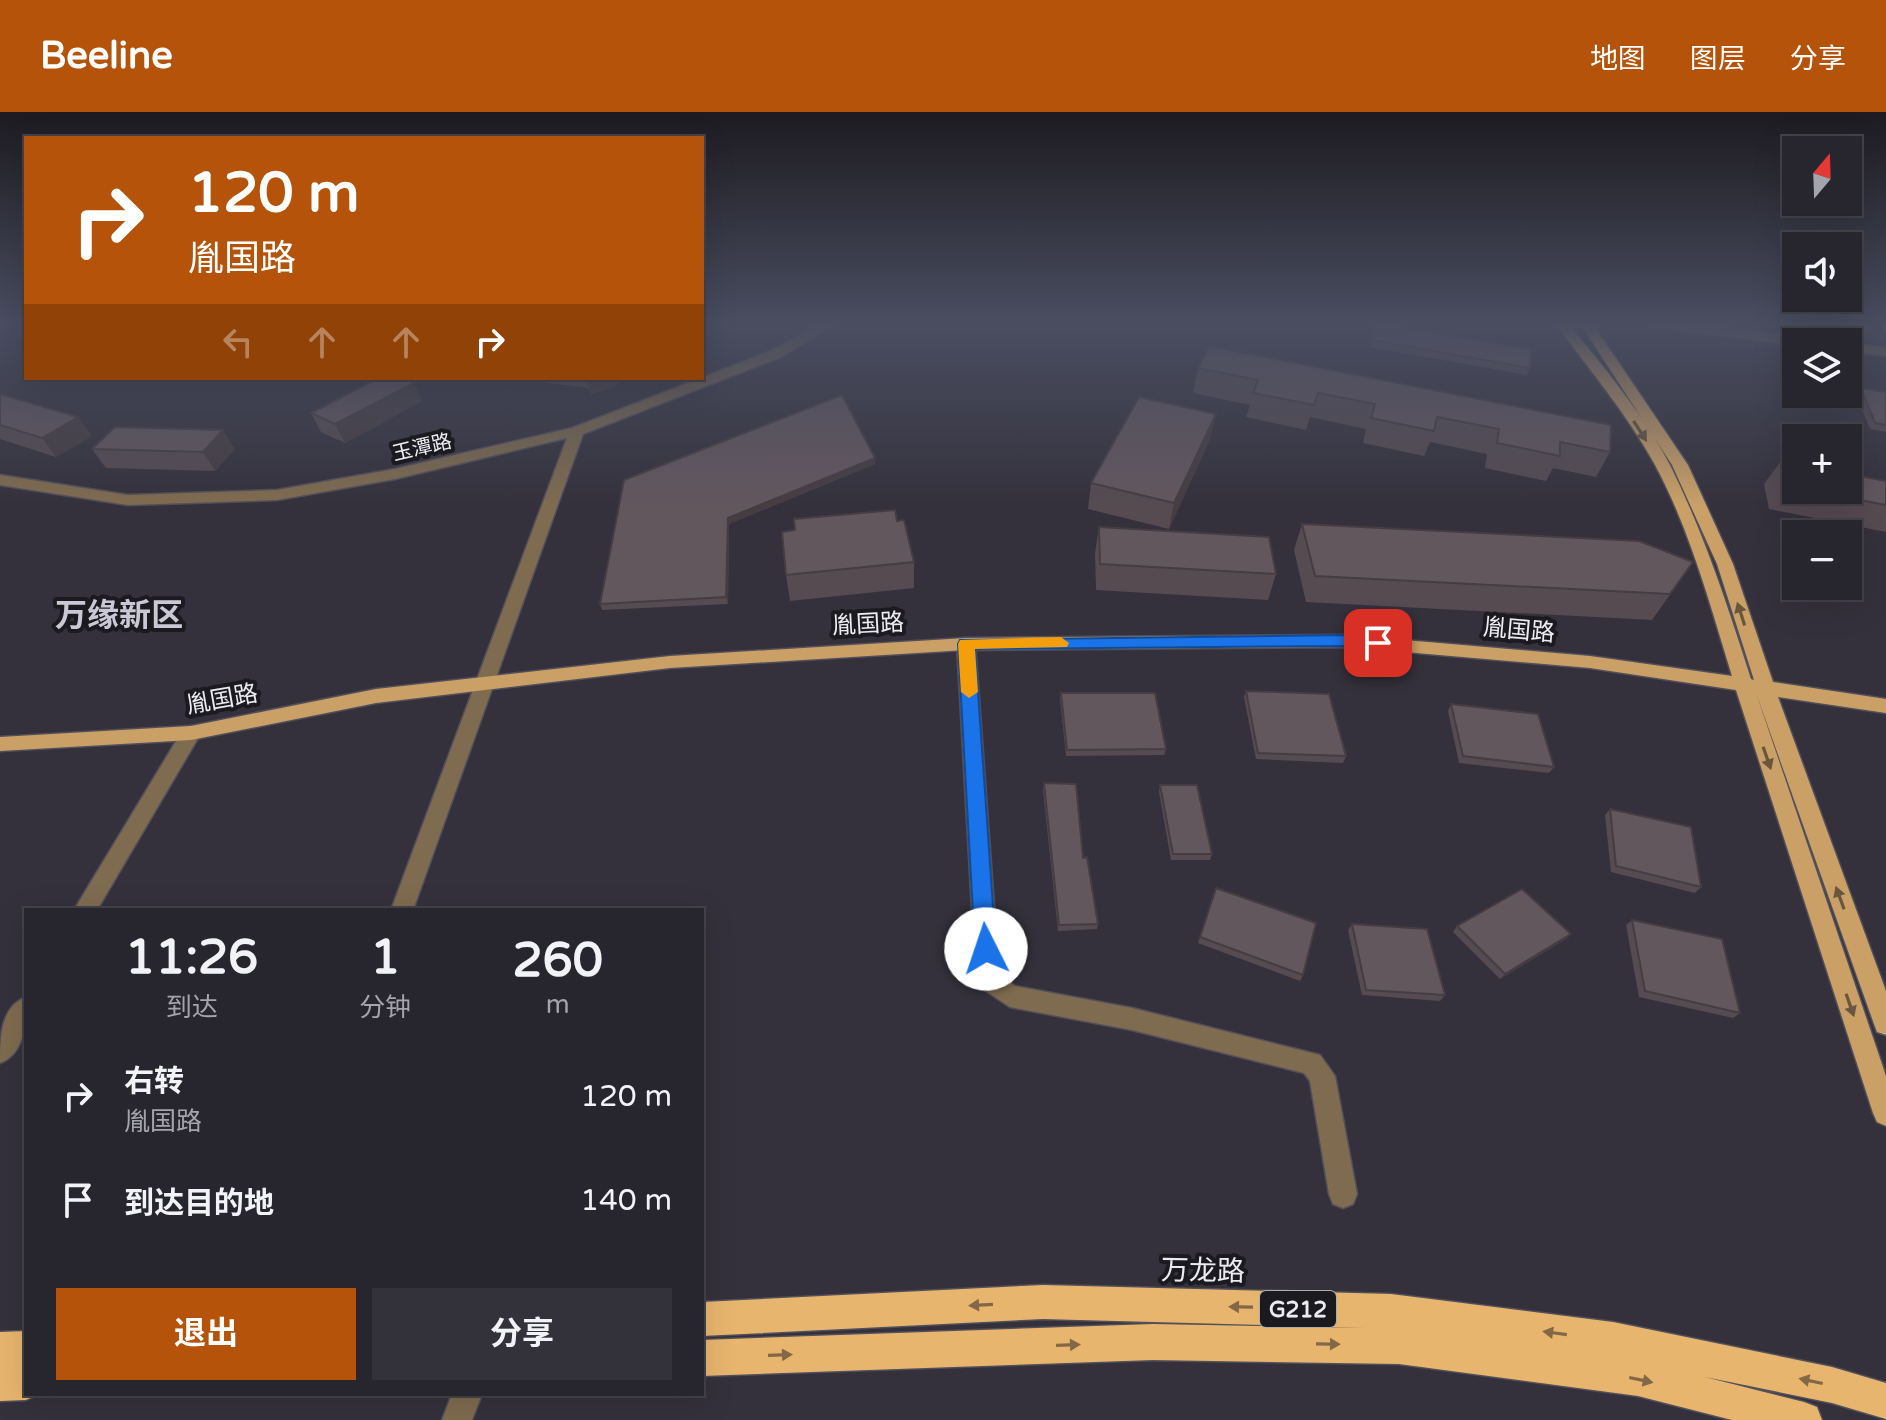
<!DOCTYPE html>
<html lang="zh">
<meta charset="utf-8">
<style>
:root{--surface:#27252d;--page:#333139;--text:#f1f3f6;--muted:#a4a5aa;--line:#434249;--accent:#b45309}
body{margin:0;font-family:"Varela Round","Noto Sans SC",sans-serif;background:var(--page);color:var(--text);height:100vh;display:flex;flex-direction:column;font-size:30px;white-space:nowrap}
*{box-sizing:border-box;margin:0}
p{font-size:26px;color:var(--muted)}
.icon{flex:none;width:44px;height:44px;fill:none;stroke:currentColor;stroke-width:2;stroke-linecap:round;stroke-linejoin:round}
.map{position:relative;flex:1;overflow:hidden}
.details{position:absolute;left:24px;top:796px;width:680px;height:488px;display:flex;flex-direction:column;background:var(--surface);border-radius:0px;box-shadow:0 8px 32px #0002,0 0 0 2px var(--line)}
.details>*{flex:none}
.top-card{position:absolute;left:24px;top:24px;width:680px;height:244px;border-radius:0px;box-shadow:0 8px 32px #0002,0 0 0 2px var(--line);background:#b45309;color:#fff;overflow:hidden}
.needle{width:52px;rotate:19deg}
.fabs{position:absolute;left:1782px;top:24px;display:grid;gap:16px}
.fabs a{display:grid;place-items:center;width:80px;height:80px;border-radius:0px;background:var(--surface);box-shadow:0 8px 32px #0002,0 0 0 2px var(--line);font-size:40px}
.pin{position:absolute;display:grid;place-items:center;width:68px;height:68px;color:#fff;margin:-34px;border-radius:16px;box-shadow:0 4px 12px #0006}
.me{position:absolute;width:88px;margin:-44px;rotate:356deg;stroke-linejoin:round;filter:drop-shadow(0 0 6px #0008)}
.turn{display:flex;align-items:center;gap:28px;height:168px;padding:0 32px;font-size:36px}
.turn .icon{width:104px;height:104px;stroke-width:2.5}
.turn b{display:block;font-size:56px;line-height:68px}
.lanes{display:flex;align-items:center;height:76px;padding:0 32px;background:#0003;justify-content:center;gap:40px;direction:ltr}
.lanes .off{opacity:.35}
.eta{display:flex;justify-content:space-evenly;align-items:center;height:136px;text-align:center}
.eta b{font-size:48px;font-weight:700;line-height:56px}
.button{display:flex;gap:16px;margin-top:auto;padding:16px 32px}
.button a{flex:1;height:92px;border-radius:0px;background:var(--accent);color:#fff;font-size:32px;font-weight:700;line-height:92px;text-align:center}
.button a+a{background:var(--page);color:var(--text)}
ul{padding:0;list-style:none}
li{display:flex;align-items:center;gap:24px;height:104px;padding:0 32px}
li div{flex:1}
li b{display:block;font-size:30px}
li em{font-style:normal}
header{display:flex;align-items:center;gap:48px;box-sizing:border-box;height:112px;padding:0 40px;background:var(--accent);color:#fff}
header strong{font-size:38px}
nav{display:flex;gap:44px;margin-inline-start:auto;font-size:28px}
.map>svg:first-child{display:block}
</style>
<header>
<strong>Beeline</strong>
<nav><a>地图</a><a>图层</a><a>分享</a></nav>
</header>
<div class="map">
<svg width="1886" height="1308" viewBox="0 0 1886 1308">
<rect width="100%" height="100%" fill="#34313c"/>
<polygon fill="#47372b" points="1741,211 1886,211 1886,228"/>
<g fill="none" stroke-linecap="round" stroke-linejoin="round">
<defs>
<g id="minor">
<polygon points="822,211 837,211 781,245 583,322 413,798 391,798 567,326 395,367 277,388 128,393 0,373 0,363 128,383 277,378 395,357 572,316 771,239"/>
<polygon points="1645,211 1679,211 1807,226 1814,230 1796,230 1796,233 1651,215"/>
<polygon points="1848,231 1886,236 1886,244 1848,239"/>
<polygon points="966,526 975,532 999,863 1015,874 1132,896 1320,943 1335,964 1357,1082 1353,1092 1343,1096 1333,1092 1329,1082 1310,969 1304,961 1132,918 1010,895 980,875 976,868 957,532"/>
<polygon points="191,614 198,616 201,621 97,798 74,798 184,616"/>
<path d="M26,885C26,908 26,941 0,951C0,927 0,895 26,885Z"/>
<polygon points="452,1282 482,1282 472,1308 442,1308"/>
</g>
<path id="major" d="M1555,211H1567C1602,252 1647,307 1671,355C1705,424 1728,495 1751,567L1754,568L1717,452L1672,353L1580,211H1592L1688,353L1733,452L1773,570L1886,587V601L1778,585L1886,879V923L1877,920L1874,912L1756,581L1886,964V1014L1877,1010L1873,1001L1736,578L1590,556L1347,535L966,538L670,556L376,591L191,628L0,639V625L191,614L376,577L670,544L966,526L1347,523L1590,544L1732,564C1710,493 1690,417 1654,351C1626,301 1589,257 1555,211Z"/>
<g id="highway">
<polygon points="1043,1173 1391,1182 1613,1210 1832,1255 1886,1271 1886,1307 1832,1291 1705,1265 1804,1290 1817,1295 1822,1308 1732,1308 1638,1284 1399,1252 1153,1248 702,1264 702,1228 1153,1212 1367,1216 1043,1207 702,1224 702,1190"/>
<polygon points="26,1219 26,1282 39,1282 26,1288 0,1289 0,1220"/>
</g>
</defs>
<use href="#minor" stroke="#514f59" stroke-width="3"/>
<use href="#major" stroke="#514f59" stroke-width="3"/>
<use href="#highway" stroke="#514f59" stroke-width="3"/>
<use href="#minor" fill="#7f6b4f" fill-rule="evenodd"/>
<use href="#major" fill="#caa067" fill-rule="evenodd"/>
<use href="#highway" fill="#e8b56f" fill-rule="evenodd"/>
</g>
<g fill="#554b51">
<polygon points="1376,211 1530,256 1527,263 1369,235"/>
<polygon points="1198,256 1610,340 1596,365 1553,356 1546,369 1485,356 1487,342 1430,330 1424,344 1363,331 1366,317 1310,305 1306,318 1246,305 1250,293 1193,281"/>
<polygon points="535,266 629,266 606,278 591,282 588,276 541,270"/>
<polygon points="1861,276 1886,280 1886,320 1870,317 1856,282"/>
<polygon points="0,282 92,324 56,345 0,327"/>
<polygon points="422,289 345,331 321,320 311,301"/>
<polygon points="1210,327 1169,417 1088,397 1091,371"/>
<polygon points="92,337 235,337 215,359 106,356"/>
<polygon points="875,346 875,352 729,412 728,492 602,498 600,492 624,368"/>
<polygon points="1781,349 1796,352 1796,378 1848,378 1886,369 1886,420 1769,397 1764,372"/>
<polygon points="897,409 914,450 914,476 790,489 786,463"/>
<polygon points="1302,412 1693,450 1652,508 1306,490 1294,438"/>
<polygon points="1099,415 1276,462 1268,488 1096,478 1095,441"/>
<polygon points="1246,579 1346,644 1343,651 1256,647 1244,585"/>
<polygon points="1061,581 1166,637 1164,643 1066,644 1060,587"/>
<polygon points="1451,592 1554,655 1549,661 1459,651 1448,599"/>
<polygon points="1044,671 1083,746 1098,812 1097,817 1058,819 1043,678"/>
<polygon points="1160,673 1212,742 1210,748 1171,748 1159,680"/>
<polygon points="1610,697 1701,775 1695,781 1611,760 1605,703"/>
<polygon points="1216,776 1303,863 1300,869 1198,831"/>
<polygon points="1632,808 1740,901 1733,906 1639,885 1626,813"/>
<polygon points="1352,812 1445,883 1440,889 1362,883 1348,818"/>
<polygon points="1457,814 1571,822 1566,827 1500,867 1453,820"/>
</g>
<g fill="#453d42">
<polygon points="586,266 629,266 606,278 591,282"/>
<polygon points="414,271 422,289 345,331 335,312"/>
<polygon points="1216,302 1210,327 1169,417 1174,391"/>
<polygon points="78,305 92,324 56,345 42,326"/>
<polygon points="223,318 235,337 215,359 203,340"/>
<polygon points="875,346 875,352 729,412 728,492 726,485 728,406"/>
<polygon points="1571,822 1566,827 1500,867 1505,862"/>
</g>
<g fill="#63575e" stroke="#453d42" stroke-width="2">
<polygon points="1376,211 1531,237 1530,256 1371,228"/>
<polygon points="1209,234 1611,313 1610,340 1560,330 1560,344 1497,331 1499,317 1437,305 1434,319 1371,306 1375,292 1318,281 1314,293 1253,281 1258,268 1198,256"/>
<polygon points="378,266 403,266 414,271 335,312 311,301"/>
<polygon points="1861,276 1886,280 1886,313 1875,311"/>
<polygon points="0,282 78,305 42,326 0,313"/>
<polygon points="842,283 875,346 728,406 726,485 600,492 624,368"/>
<polygon points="1139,285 1216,302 1174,391 1091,371"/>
<polygon points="115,315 223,318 203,340 92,337"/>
<polygon points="1781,349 1796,352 1796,376 1786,374"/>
<polygon points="1848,362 1886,369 1886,393 1808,378 1848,378"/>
<polygon points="895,398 897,409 904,408 914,450 786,463 782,420 795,418 794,407"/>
<polygon points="1302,412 1639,429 1693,450 1670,482 1315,464"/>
<polygon points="1099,415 1269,425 1276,462 1100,452"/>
<polygon points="1246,579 1329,582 1346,644 1258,641"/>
<polygon points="1061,581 1155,581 1166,637 1067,638"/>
<polygon points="1451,592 1538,602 1554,655 1463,644"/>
<polygon points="1044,671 1076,672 1083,746 1087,745 1098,812 1059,813"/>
<polygon points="1160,673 1197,673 1212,742 1173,742"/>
<polygon points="1610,697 1691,715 1701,775 1616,754"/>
<polygon points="1216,776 1316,811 1303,863 1200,825"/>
<polygon points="1522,777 1571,822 1505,862 1457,814"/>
<polygon points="1632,808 1722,827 1740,901 1645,879"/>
<polygon points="1352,812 1427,817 1445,883 1366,878"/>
</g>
<defs><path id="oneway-solid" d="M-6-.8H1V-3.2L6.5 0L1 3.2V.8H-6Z" transform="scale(2)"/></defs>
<g fill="#6a563f">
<use href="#oneway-solid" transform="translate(1640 319) rotate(57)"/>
<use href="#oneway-solid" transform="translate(1741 502) rotate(-108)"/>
<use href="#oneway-solid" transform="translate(1767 646) rotate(71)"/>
<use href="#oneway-solid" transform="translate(1840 786) rotate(-110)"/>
<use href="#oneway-solid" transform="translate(1850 893) rotate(71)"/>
</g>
<g fill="#826847">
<use href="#oneway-solid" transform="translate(981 1193) rotate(177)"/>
<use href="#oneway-solid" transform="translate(1241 1195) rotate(-179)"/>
<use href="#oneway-solid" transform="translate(1555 1221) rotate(-172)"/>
<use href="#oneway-solid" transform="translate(1328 1232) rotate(1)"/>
<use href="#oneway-solid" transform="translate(1068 1233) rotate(-2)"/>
<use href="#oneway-solid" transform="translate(780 1243) rotate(-2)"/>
<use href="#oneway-solid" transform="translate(1641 1268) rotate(12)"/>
<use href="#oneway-solid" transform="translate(1811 1269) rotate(-168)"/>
</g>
<linearGradient id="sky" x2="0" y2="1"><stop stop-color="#1d1b21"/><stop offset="0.54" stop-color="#4a4e61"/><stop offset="1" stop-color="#4a4e61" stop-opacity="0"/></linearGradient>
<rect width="1886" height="394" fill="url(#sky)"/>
<polygon fill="#1a73e8" stroke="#114b97" stroke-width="2" points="1347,523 1378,526 1386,531 1378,537 1347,534 975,537 996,837 993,844 986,846 978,844 975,837 958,532 960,528"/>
<polygon fill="#f59e0b" points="1061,525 1069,531 1067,535 975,537 978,580 969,586 961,580 958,532 960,528"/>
<g text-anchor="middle" stroke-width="8" stroke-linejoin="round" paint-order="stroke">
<g font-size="20" fill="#ecebf2" stroke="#1b1a1f">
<text transform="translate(422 335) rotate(-13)" y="7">玉潭路</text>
</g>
<rect fill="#1b1a1f" stroke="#adacb3" stroke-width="2" x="1260" y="1179" width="76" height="36" rx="6"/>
<g font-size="22" font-weight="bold" fill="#ecebf2">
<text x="1298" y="1205">G212</text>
</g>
<g font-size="24" fill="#ecebf2" stroke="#1b1a1f">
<text transform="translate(868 512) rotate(-3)" y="8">胤国路</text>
<text transform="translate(1519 518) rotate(5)" y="8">胤国路</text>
<text transform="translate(222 587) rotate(-10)" y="8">胤国路</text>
</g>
<g font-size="28" fill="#ecebf2" stroke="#1b1a1f">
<text transform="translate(1203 1158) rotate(1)" y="10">万龙路</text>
</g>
<g font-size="32" font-weight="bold" fill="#cbc8d5" stroke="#1b1a1f">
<text x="119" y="514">万缘新区</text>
</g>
</g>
</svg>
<div class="fabs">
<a><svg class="needle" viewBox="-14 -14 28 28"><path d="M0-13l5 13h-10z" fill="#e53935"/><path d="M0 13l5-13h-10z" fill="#a4a5aa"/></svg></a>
<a><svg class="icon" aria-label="sound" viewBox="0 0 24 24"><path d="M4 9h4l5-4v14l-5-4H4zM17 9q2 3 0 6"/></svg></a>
<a><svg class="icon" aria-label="layers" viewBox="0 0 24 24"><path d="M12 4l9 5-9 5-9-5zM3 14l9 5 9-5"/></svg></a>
<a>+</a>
<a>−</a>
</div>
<div class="pin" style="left:1378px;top:531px;background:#d93025"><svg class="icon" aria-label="arrive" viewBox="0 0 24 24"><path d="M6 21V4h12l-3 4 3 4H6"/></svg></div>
<svg class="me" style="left:986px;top:837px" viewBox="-20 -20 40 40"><circle r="19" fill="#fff"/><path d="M0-13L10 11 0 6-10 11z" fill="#1a73e8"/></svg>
<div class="top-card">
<div class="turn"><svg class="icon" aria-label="right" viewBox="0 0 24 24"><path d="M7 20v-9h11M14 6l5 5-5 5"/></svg><div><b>120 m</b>胤国路</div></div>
<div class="lanes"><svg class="icon off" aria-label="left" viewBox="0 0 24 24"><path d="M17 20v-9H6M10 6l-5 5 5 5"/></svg><svg class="icon off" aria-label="ahead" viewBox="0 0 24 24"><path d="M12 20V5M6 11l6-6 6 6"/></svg><svg class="icon off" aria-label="ahead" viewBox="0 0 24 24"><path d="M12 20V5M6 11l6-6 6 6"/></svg><svg class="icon" aria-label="right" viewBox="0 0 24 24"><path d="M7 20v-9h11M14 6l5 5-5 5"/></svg></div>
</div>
<section class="details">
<div class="eta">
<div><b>11:26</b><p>到达</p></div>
<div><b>1</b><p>分钟</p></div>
<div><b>260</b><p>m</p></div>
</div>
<ul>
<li><svg class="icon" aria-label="right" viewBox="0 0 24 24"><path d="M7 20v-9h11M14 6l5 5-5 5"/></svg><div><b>右转</b><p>胤国路</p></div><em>120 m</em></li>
<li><svg class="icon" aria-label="arrive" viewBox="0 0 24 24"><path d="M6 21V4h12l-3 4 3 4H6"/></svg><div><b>到达目的地</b></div><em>140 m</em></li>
</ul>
<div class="button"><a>退出</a><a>分享</a></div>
</section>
</div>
